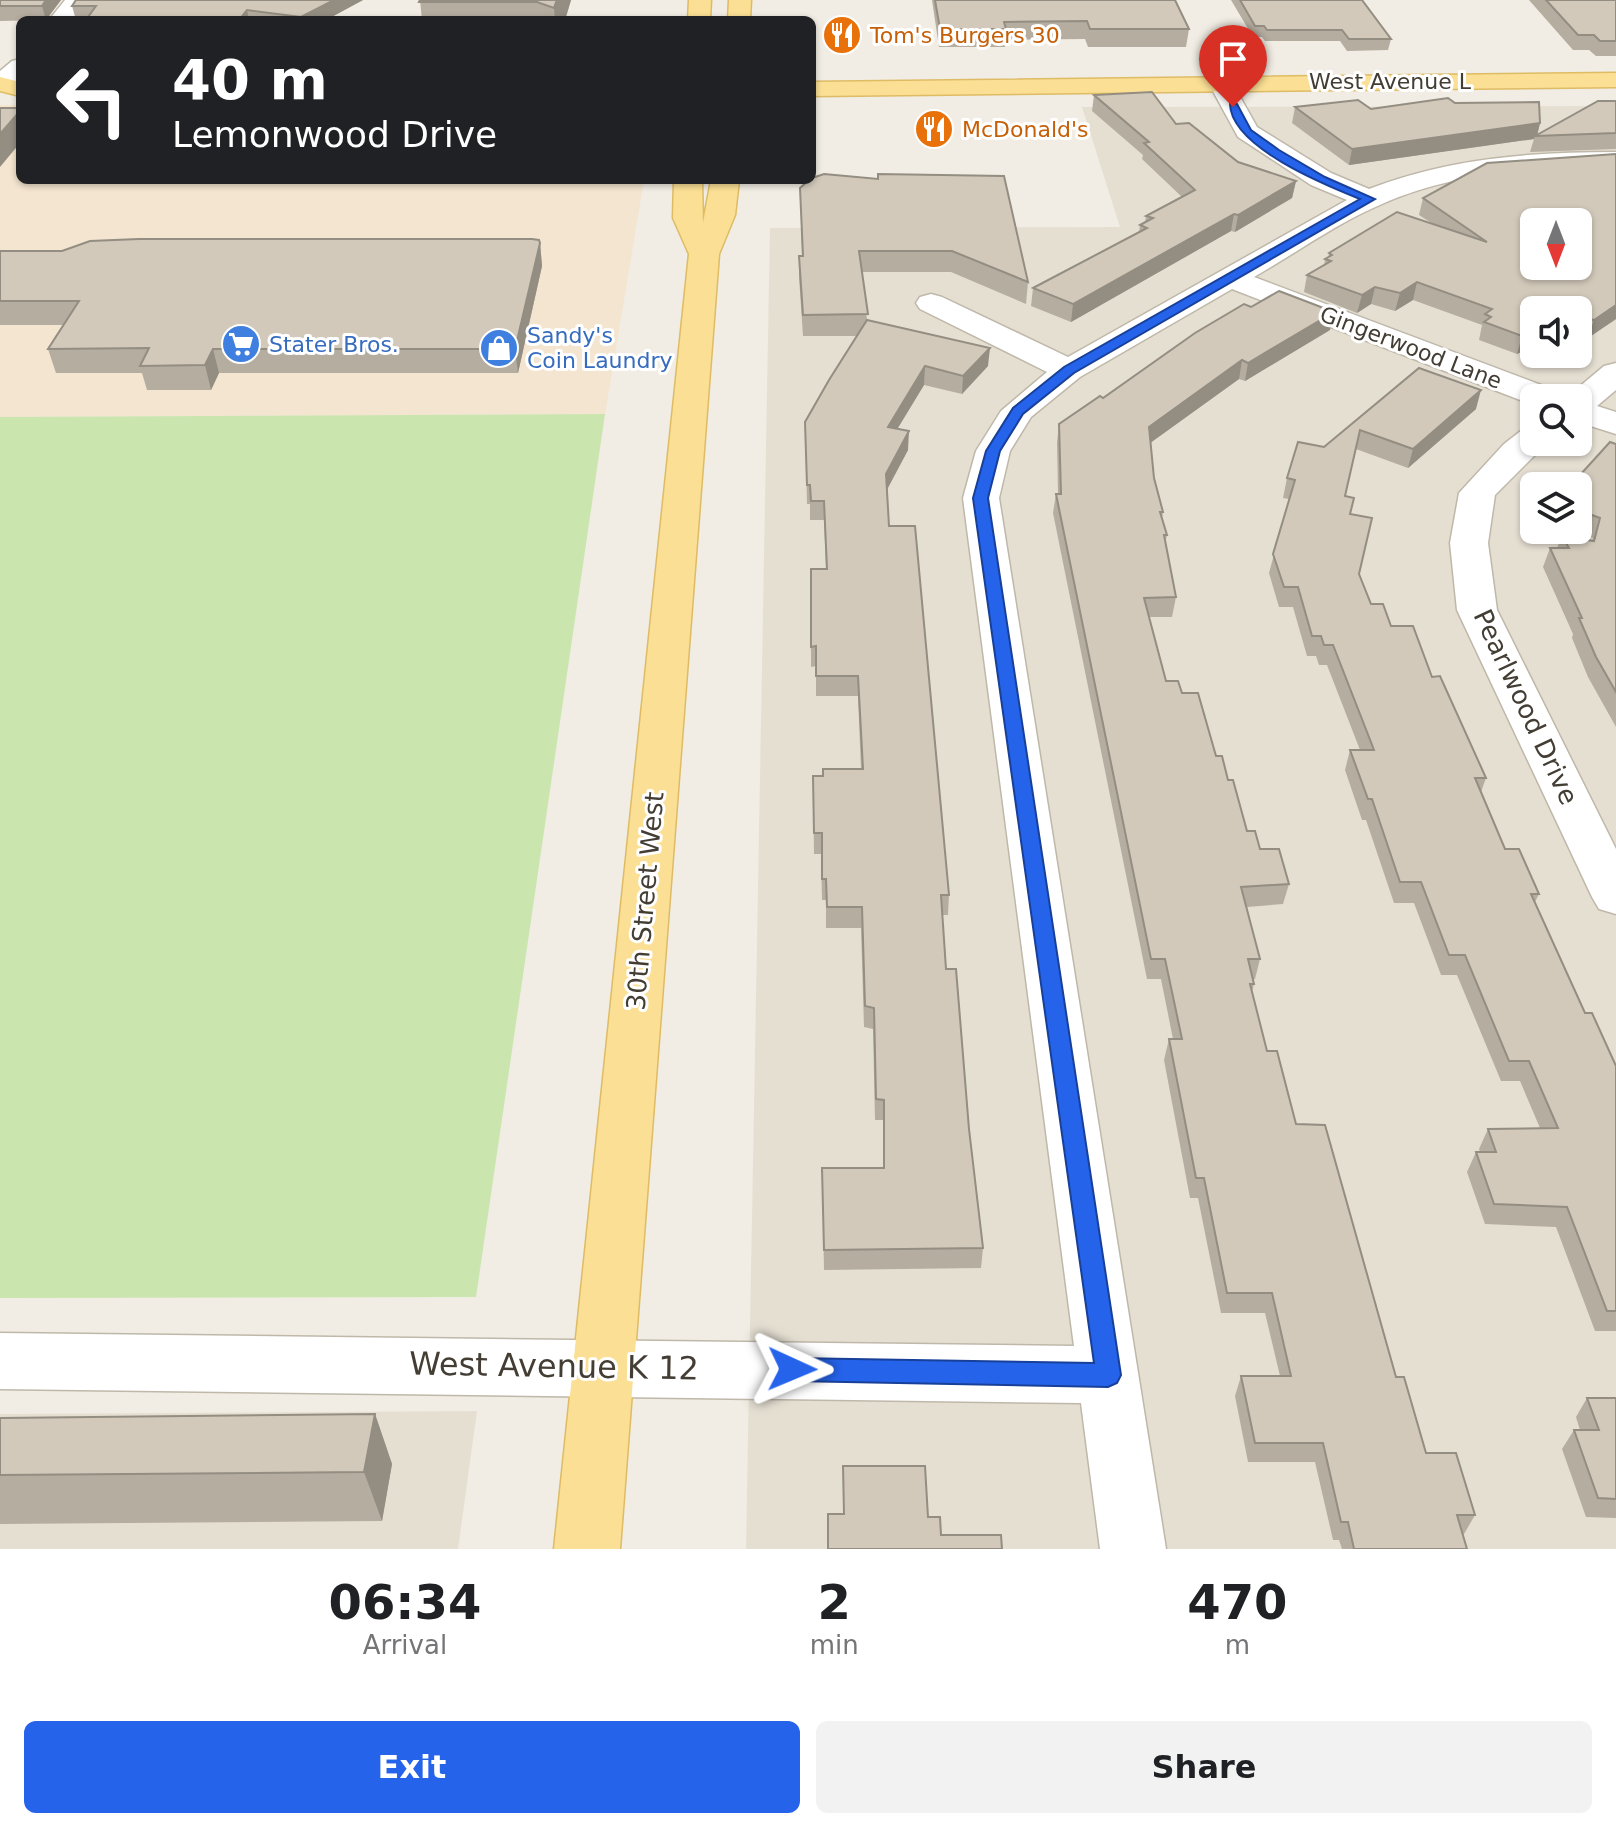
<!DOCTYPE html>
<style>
:root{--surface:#fff;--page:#f2f2f2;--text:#202124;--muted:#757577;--accent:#2563eb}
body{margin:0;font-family:"DejaVu Sans",sans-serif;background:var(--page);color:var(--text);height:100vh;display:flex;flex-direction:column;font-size:30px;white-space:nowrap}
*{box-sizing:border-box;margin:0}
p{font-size:26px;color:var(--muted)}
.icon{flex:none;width:44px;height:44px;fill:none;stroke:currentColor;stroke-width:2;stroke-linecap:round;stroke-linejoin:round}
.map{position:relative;height:1549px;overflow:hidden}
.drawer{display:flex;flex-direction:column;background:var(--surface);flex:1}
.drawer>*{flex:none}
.guide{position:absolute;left:16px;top:16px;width:800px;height:168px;border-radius:12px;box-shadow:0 2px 6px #0004;background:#202124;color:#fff;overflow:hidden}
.needle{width:52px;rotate:180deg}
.controls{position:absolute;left:1520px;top:208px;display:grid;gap:16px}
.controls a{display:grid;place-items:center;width:72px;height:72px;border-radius:12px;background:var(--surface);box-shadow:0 2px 6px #0004;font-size:40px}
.pin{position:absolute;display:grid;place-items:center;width:68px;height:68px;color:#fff;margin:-82px -34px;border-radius:50% 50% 50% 0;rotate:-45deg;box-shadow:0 0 8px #0007}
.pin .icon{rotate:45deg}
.me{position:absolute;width:88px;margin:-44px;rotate:91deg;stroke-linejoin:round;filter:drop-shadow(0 0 6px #0008)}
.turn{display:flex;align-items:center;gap:28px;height:168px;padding:0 24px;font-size:36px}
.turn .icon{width:104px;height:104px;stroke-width:2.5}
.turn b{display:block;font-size:56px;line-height:68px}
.eta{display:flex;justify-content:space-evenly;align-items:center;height:136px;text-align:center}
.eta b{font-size:48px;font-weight:700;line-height:56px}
.button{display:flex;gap:16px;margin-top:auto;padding:16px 24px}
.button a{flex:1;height:92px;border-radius:12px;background:var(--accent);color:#fff;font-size:32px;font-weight:700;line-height:92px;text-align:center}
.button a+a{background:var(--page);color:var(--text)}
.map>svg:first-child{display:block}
</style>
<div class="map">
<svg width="1616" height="1549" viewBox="0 0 1616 1549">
<rect width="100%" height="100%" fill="#f1ede4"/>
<g fill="#e5dfd2" fill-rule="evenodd">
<path d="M1616,106V1549H746L770,228L1120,227L1082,107ZM1534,222H1578V266H1534ZM1534,310H1578V354H1534ZM1534,398H1578V442H1534ZM1534,486H1578V530H1534Z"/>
<polygon points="477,1411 458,1549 0,1549 0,1414"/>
</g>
<polygon fill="#f3e5cf" points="0,105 20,105 20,180 644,180 605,414 0,417"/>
<polygon fill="#cbe5ae" points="605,414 476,1297 0,1298 0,417"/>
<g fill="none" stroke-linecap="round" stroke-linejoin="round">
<defs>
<g id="minor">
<polygon points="65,0 88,0 72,20 49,20"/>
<polygon points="20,59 20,78 9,88 0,90 0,71 12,61"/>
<path d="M1220,75L1229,77L1257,127L1331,173L1369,189C1449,158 1531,152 1616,152V168C1536,168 1456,171 1382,204C1337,223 1296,253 1254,277L1557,391L1562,398H1534L1533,405L1232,289L1080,377L1031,417L1010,451L999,498L1166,1549H1100L1081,1403L0,1389V1333L1074,1346L963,498L976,451L1001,411L1047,372L920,309L916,303L920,297L931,294L942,297L1068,357L1347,200L1311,185L1238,137L1208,82L1211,77Z"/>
<polygon points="1616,363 1616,390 1597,406 1616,412 1616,434 1578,422 1578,398 1566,398 1604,366"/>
<polygon points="1534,427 1534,442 1548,442 1495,495 1488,543 1497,610 1616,849 1616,914 1599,909 1592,897 1457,610 1450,543 1459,493 1504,444 1522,430"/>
</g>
<g id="major">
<polygon points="689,0 711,0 710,20 688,20"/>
<polygon points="729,0 751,0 750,20 728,20"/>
<polygon points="1616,73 1616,87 812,96 812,82"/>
<polygon points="0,77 20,82 20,96 0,91"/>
<polygon points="674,180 702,180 703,223 711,180 739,180 735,215 719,254 620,1549 554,1549 689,254 673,218"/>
</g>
</defs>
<use href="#minor" stroke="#bfb8aa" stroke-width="3"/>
<use href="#major" stroke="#debc65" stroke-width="3"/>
<use href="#minor" fill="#fff" fill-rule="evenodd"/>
<use href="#major" fill="#fadf94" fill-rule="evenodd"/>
</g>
<g fill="#b5ada0">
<polygon points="0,0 61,0 46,20 0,21"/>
<polygon points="363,0 326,20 76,20 72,6"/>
<polygon points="420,0 571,0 565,20 422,20"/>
<polygon points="932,0 1175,0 1189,29 1186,47 1088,47 1085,39 1005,40 1005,47 939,47"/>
<polygon points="1231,0 1362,0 1391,39 1388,50 1347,51 1340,41 1265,41 1262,37 1253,37"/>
<polygon points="1529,0 1616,0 1616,56 1596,56 1589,50 1573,50"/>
<polygon points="1094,95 1176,124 1238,162 1296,181 1292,198 1235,232 1231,231 1071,322 1031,306 1033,288 1139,232 1140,225 1145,222 1146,216 1182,197 1142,159 1143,155 1092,111"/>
<polygon points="1616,101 1616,149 1530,152 1534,139 1349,165 1292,123 1295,107 1371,109 1455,103 1540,123 1537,135"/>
<polygon points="800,188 1028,282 1026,304 951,272 862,272 867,320 988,366 962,394 924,385 897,429 908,450 887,490 889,526 949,895 948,915 942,915 946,969 969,1129 983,1248 981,1268 824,1270 822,1168 883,1168 883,1120 875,1120 873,1029 864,1027 861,928 826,928 826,900 822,900 821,854 814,854 813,776 823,776 861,769 858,696 816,696 816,666 811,667 811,569 826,569 824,520 810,520 810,504 807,504 805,422 858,336 803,336 799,277 799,256 802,256"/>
<polygon points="1423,198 1616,319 1588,338 1583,336 1578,340 1578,310 1534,310 1534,354 1525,350 1517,354 1479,340 1482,325 1413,300 1395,311 1371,304 1357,313 1304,292 1307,275 1324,266 1325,259 1328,258 1329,253 1433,224 1419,215"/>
<polygon points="540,243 542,266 518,373 219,373 211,390 147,390 142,373 56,373 48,349 64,325 0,325 0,251"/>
<polygon points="1330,330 1245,381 1239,379 1150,443 1154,478 1163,512 1162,519 1167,535 1165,543 1176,597 1172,617 1149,617 1166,681 1182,693 1216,756 1228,780 1247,831 1260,849 1289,884 1283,904 1247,907 1260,959 1255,979 1253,979 1254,984 1252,992 1267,1051 1426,1453 1475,1515 1464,1534 1462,1534 1467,1549 1342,1549 1339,1540 1333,1540 1315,1462 1248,1462 1235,1396 1241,1376 1280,1376 1265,1313 1221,1313 1198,1198 1190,1198 1164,1060 1169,1039 1173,1039 1161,979 1147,979 1053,513 1056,494 1058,494 1057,443 1059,424 1103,398"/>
<polygon points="1419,368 1476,409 1408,468 1356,449 1345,496 1350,514 1359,574 1371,604 1391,626 1432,677 1486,778 1481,792 1505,849 1539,894 1535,902 1585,1013 1616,1066 1616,1331 1595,1331 1556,1227 1485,1224 1467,1172 1476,1152 1480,1152 1479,1149 1488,1129 1540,1128 1520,1081 1501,1081 1457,975 1441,975 1414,903 1394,903 1366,820 1362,820 1345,770 1350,750 1360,750 1327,665 1319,665 1316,656 1307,656 1293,607 1279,607 1269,573 1289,499 1283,498 1287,478"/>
<polygon points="1616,444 1616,727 1588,677 1572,638 1573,634 1543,567 1550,548 1557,548 1562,536 1592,541 1593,538 1573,530 1578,530 1578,486"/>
<polygon points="1587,1398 1616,1398 1616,1518 1586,1517 1562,1449 1574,1430 1580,1430 1576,1417"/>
<polygon points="375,1414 392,1464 382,1521 0,1524 0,1418"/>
</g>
<g fill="#938d82">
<polygon points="46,0 61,0 46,20 42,6"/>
<polygon points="334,0 363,0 326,20 301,20 301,17"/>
<polygon points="563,0 571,0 565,20 555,20 554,8 556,2"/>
<polygon points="247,10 249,20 239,20"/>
<polygon points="20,111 20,143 0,167 0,134"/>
<polygon points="1540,123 1537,136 1535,136 1534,139 1349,165 1352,149"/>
<polygon points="1296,181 1292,198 1235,232 1238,215"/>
<polygon points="1234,214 1231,231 1071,322 1073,304"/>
<polygon points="540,243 542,266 518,373 515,349"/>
<polygon points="1417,282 1413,300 1395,311 1400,293"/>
<polygon points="1375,287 1371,304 1357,313 1362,295"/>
<polygon points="1616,305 1616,319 1588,338 1594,320"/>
<polygon points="1334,312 1330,330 1245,381 1248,363"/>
<polygon points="1589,319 1583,336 1578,340 1578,326"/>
<polygon points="1531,332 1525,350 1517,354 1522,336"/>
<polygon points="990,348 988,366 962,394 963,376"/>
<polygon points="213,349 219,373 211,390 205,365"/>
<polygon points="1242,360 1239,379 1146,446 1149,427"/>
<polygon points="925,366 924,385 887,446 888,427"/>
<polygon points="1481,390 1476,409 1408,468 1413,449"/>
<polygon points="909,431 908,450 885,493 886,474"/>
<polygon points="375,1414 392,1464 382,1521 364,1472"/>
</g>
<g fill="#d2c9ba" stroke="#938d82" stroke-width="2" fill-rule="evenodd">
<polygon points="0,0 46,0 42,6 0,6"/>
<polygon points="76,0 334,0 301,17 247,10 239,20 163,20 165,17 88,17 96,6 72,6"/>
<polygon points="420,0 563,0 556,2 554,8 537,2 419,2"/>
<polygon points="935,0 1175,0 1189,29 1090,29 1087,21 1004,22 1006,29 940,29"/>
<polygon points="1240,0 1362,0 1391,39 1349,39 1342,30 1267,30 1264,26 1255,26"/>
<polygon points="1546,0 1616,0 1616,41 1600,41 1594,35 1578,35"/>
<polygon points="1152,92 1176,124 1189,123 1238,162 1296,181 1238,215 1234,214 1073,304 1033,288 1147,228 1140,225 1153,218 1146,216 1195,190 1144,143 1149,142 1094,95"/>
<polygon points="1448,98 1455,103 1539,102 1540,123 1352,149 1295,107 1358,100 1371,109"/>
<polygon points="1598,101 1616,101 1616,133 1535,136"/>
<polygon points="0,108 16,108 20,111 0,134"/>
<path d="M1616,154V305L1594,320L1589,319L1578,326V310H1534V334L1531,332L1522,336L1484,322L1491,317L1485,314L1492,309L1417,282L1400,293L1375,287L1362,295L1307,275L1331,261L1325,259L1332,255L1329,253L1397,212L1487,242L1423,198L1487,163ZM1534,222H1578V266H1534Z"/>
<polygon points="824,174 878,179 878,174 1004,176 1028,282 952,251 859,251 868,314 803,315 799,256 803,256 800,188 809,180 812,180 812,178"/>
<polygon points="139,239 532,239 539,240 540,243 515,349 213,349 205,365 140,366 149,348 48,349 79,301 0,301 0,251 62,251 90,241"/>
<polygon points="1279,291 1334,312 1248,363 1242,360 1149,427 1154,478 1163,512 1160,512 1167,535 1164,535 1176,597 1144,598 1166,681 1178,681 1182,693 1198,693 1216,756 1222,756 1228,780 1233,780 1247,831 1255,831 1260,849 1279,849 1289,884 1241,887 1260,959 1248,959 1254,984 1250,984 1267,1051 1277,1051 1296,1124 1325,1125 1396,1377 1404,1377 1426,1453 1456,1453 1475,1515 1457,1515 1467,1549 1354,1549 1348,1522 1341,1522 1323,1443 1255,1443 1241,1376 1291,1376 1272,1293 1227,1293 1204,1178 1196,1178 1169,1039 1182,1039 1165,959 1151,959 1056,494 1061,494 1059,424 1100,396 1103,398 1195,333 1244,304 1251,307"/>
<polygon points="867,320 990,348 963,376 925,366 888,427 909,431 886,474 889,526 915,526 949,895 941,895 946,969 956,969 969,1129 983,1248 824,1250 822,1168 884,1168 884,1100 876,1099 874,1008 865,1006 862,907 827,907 826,879 822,879 822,833 814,833 813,776 823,776 823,769 863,769 858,676 816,676 816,646 811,647 811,569 827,569 824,501 811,501 810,485 807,485 805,422 829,380"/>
<polygon points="1419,368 1481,390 1413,449 1360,430 1345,496 1354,498 1350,514 1372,518 1359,574 1371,604 1383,604 1391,626 1413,626 1432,677 1440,676 1486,778 1475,778 1505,849 1519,849 1539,894 1531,894 1585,1013 1592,1013 1616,1066 1616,1311 1607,1311 1567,1207 1494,1204 1476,1152 1496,1152 1488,1129 1558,1128 1529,1061 1509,1061 1465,955 1449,955 1421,882 1400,882 1372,799 1368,799 1350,750 1374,750 1333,645 1324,645 1321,636 1312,636 1298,587 1284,587 1273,554 1295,480 1287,478 1298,442 1324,447"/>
<polygon points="1610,442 1616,444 1616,692 1596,657 1579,618 1582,618 1550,548 1569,548 1562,536 1594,541 1600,518 1578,510 1578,486 1570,486"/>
<polygon points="1587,1398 1616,1398 1616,1499 1598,1498 1574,1430 1599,1430"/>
<polygon points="375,1414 364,1472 0,1475 0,1418"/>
<polygon points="843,1466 925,1466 928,1517 940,1517 941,1535 1001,1535 1002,1549 828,1549 828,1514 844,1514"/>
</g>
<path fill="#2563eb" stroke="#184099" stroke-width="2" d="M1230,104H1237L1251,130L1279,150L1325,177L1375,199L1074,373L1023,414L1000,451L988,498L1121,1375L1117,1383L1108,1387L792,1381L783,1378L780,1369L783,1361L792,1358L1094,1363L973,498L986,451L1013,408L1064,367L1360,199C1325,185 1231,147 1230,104Z"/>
<defs>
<symbol id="restaurant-disc" viewBox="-11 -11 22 22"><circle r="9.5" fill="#e8710a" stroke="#fff"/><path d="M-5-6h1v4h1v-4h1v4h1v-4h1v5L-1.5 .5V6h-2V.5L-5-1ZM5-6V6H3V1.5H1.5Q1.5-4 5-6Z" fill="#fff"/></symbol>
<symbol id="supermarket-disc" viewBox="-11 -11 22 22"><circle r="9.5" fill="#3f7fe0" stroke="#fff"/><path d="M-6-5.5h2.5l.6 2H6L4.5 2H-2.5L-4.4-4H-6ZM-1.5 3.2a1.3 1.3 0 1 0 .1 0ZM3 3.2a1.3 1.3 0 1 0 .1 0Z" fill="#fff"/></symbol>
<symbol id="shop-disc" viewBox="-11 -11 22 22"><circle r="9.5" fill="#3f7fe0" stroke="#fff"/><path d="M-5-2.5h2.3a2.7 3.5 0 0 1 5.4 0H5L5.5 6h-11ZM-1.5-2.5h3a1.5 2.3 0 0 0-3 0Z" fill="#fff"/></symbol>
</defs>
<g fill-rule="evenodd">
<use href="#restaurant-disc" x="820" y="13" width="44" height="44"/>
<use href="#restaurant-disc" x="912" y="107" width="44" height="44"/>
<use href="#supermarket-disc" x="219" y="322" width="44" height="44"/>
<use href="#shop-disc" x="477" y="326" width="44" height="44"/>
</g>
<g text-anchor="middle" stroke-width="6" stroke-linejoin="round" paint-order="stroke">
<g font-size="22" fill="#c56008" stroke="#fff" text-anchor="start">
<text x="870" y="43">Tom's Burgers 30</text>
<text x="962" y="137">McDonald's</text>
</g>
<g font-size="22" fill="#433d34" stroke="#fff">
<text x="1390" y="89">West Avenue L</text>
<text transform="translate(1411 347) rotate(21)" y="8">Gingerwood Lane</text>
</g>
<g font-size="22" fill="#366cbe" stroke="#fff" text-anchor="start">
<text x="527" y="343">Sandy's<tspan x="527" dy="25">Coin Laundry</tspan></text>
<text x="269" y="352">Stater Bros.</text>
</g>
<g font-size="26" fill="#433d34" stroke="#fff">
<text transform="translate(1526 707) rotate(65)" y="9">Pearlwood Drive</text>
<text transform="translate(645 901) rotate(-85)" y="9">30th Street West</text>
</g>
<g font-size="32" fill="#433d34" stroke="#fff">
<text transform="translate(554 1366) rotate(1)" y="11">West Avenue K 12</text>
</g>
</g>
</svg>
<div class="controls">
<a><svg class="needle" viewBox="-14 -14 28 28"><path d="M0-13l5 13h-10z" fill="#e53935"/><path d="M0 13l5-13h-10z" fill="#757577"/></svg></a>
<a><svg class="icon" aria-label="sound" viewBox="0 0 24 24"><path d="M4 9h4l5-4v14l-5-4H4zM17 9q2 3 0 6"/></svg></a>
<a><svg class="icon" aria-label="search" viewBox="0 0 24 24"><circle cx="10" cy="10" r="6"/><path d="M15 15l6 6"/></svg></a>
<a><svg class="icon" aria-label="layers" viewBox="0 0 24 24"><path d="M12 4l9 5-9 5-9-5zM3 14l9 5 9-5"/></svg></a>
</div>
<div class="pin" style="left:1233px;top:107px;background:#d93025"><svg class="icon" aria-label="arrive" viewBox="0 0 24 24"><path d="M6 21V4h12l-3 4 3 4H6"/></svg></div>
<svg class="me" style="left:792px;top:1369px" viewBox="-20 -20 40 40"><path d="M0-17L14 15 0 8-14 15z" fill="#2563eb" stroke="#fff" stroke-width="4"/></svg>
<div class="guide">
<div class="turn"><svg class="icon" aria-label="left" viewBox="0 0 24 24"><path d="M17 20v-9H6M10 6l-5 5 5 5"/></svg><div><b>40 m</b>Lemonwood Drive</div></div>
</div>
</div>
<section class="drawer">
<div class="eta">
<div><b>06:34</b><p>Arrival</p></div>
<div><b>2</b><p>min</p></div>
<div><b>470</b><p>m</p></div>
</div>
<div class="button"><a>Exit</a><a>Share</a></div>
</section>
